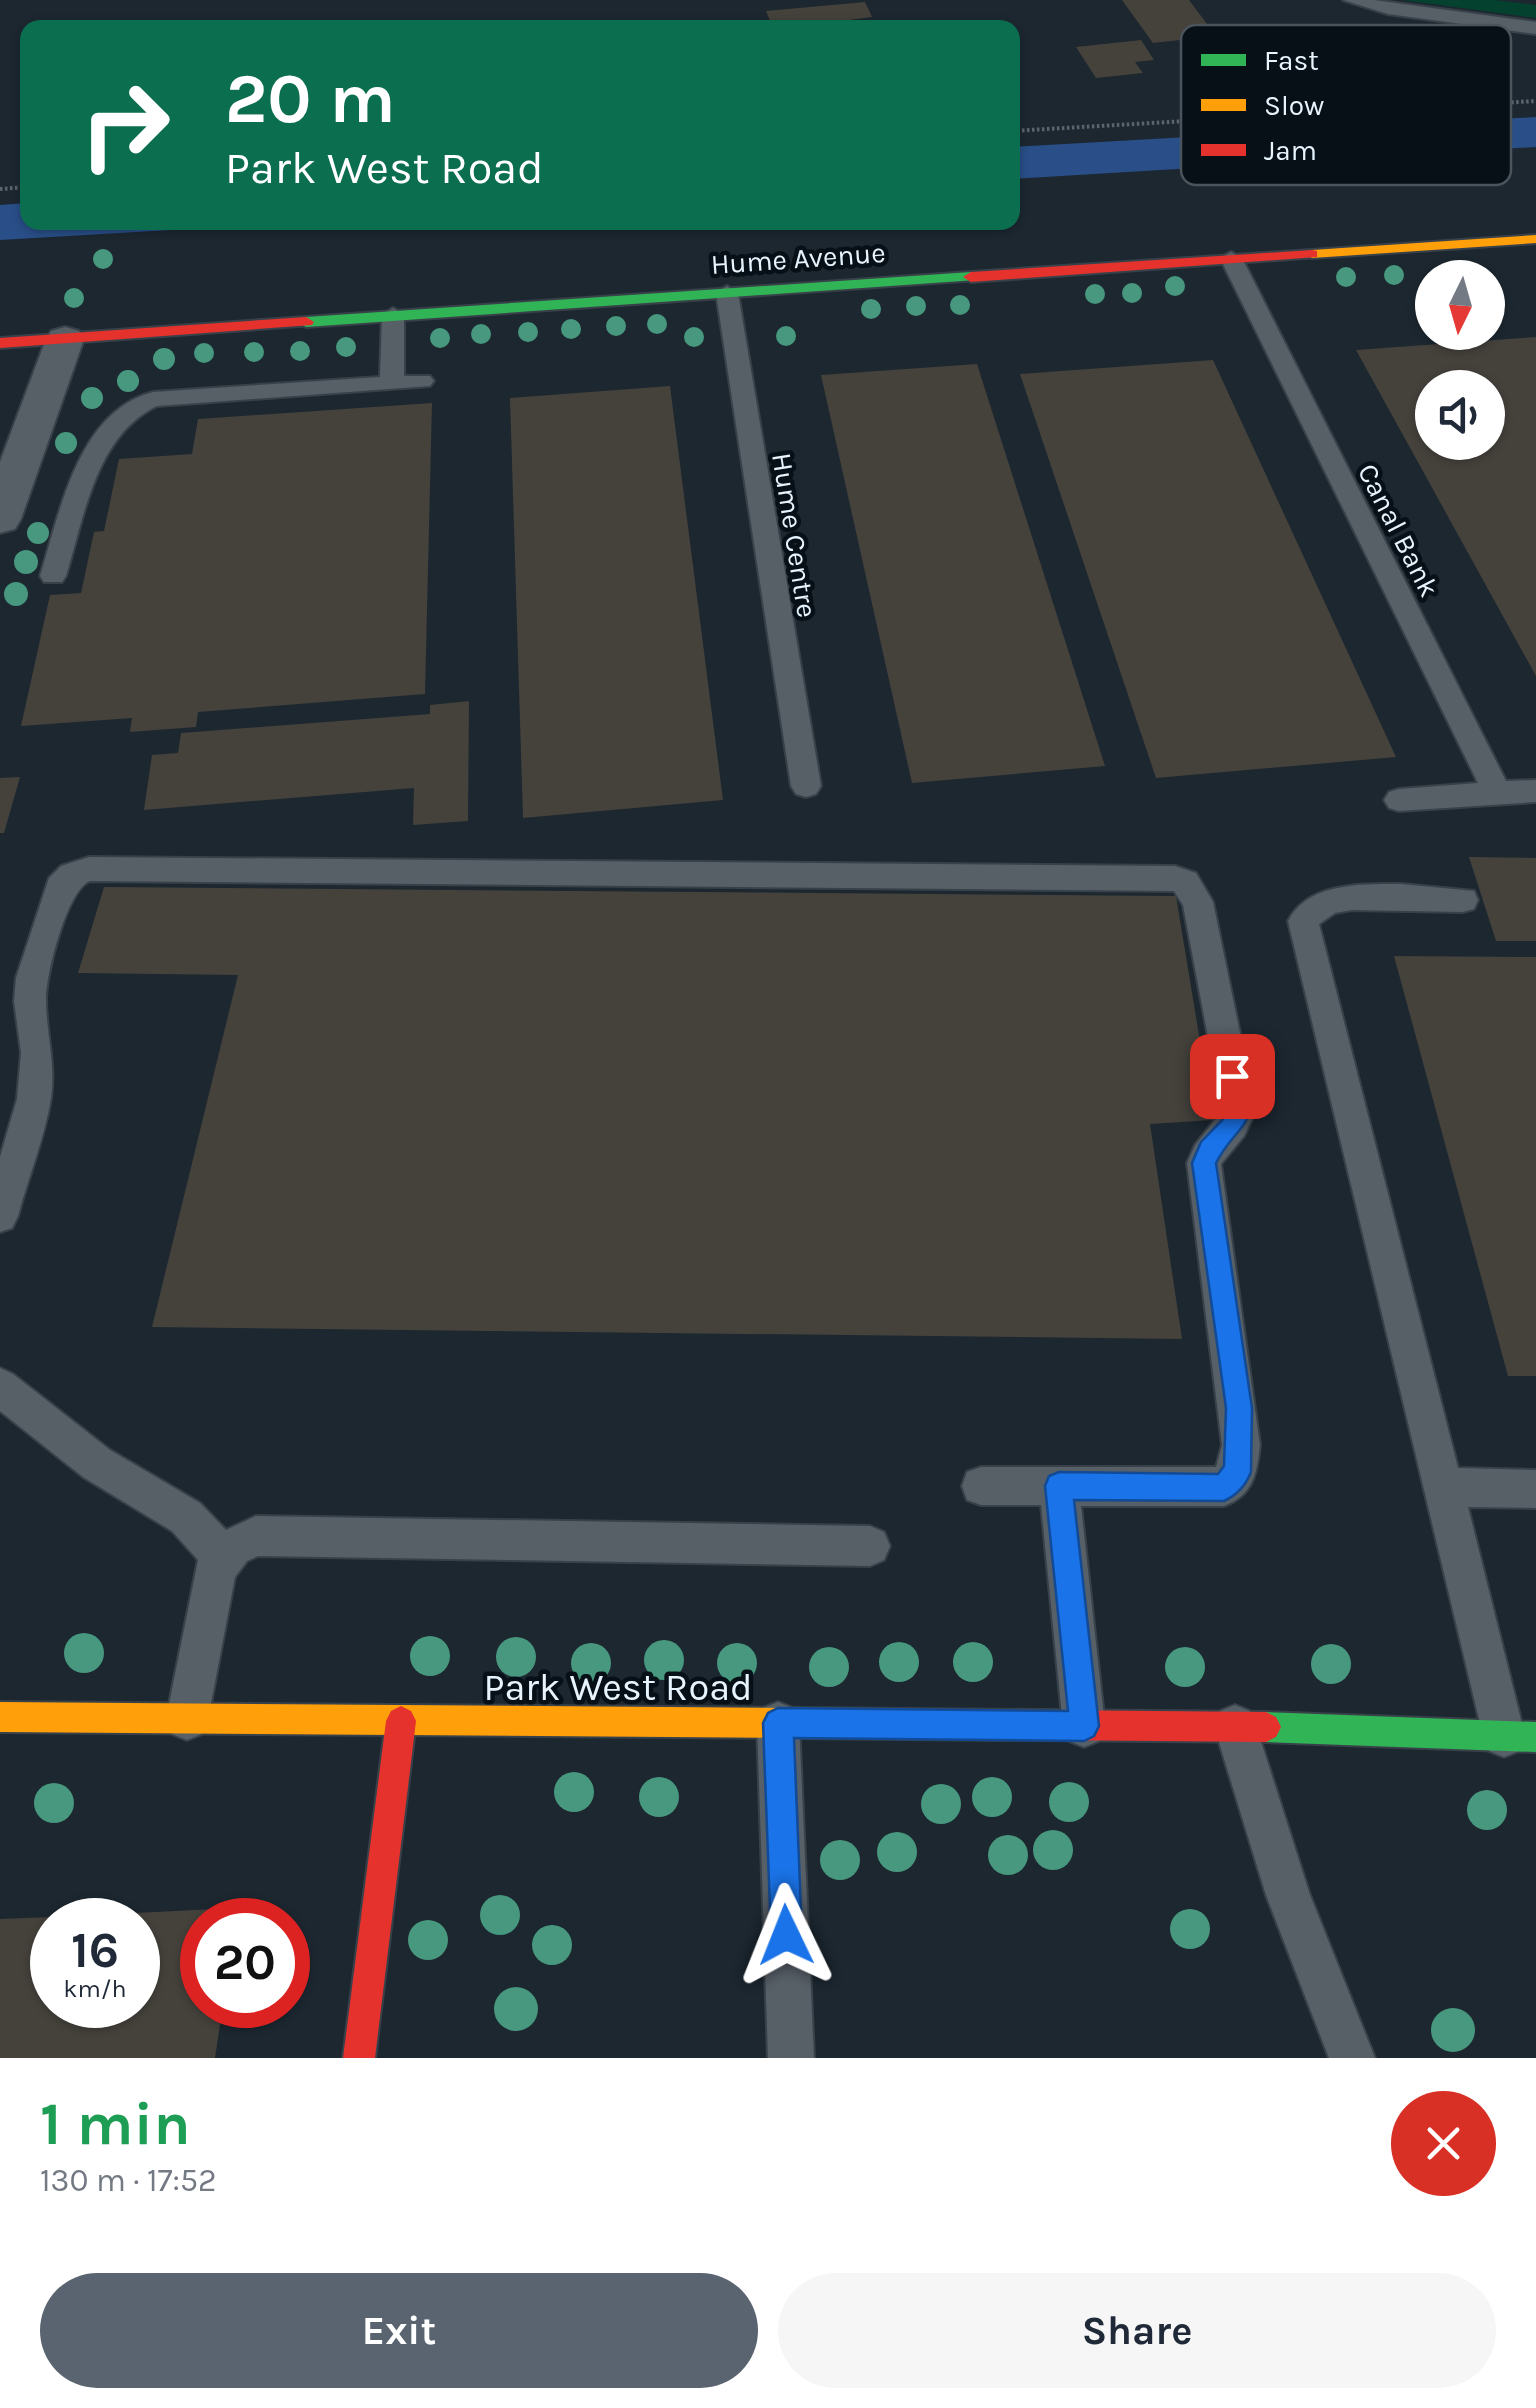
<!DOCTYPE html>
<meta charset="utf-8">
<style>
:root{--surface:#fff;--page:#f6f6f7;--text:#1f2937;--muted:#747a83;--accent:#596470}
body{margin:0;font-family:Karla,sans-serif;background:var(--page);color:var(--text);height:100vh;display:flex;flex-direction:column;font-size:38px;white-space:nowrap}
*{box-sizing:border-box;margin:0}
p{font-size:32px;color:var(--muted)}
.icon{flex:none;width:55px;height:55px;fill:none;stroke:currentColor;stroke-width:2;stroke-linecap:round;stroke-linejoin:round}
.map{position:relative;height:2058px;overflow:hidden}
.panel{display:flex;flex-direction:column;background:var(--surface);flex:1}
.panel>*{flex:none}
.guide{position:absolute;left:20px;top:20px;width:1000px;height:210px;border-radius:20px;box-shadow:0 2px 8px #0004;background:#0b6e4f;color:#fff;overflow:hidden}
.needle{width:65px;rotate:185deg}
.controls{position:absolute;left:1415px;top:260px;display:grid;gap:20px}
.controls a{display:grid;place-items:center;width:90px;height:90px;border-radius:50%;background:var(--surface);box-shadow:0 2px 8px #0004;font-size:50px}
.speed{position:absolute;left:30px;top:1898px;display:flex;gap:20px;font-size:50px;font-weight:700;text-align:center}
.speed>*{display:grid;place-content:center;width:130px;height:130px;border-radius:50%;background:var(--surface);box-shadow:0 2px 8px #0004;line-height:1}
.speed small{font-size:25px;font-weight:400}
.speed .limit{border:15px solid #d22;background:#fff;color:#111}
.pin{position:absolute;display:grid;place-items:center;width:85px;height:85px;color:#fff;margin:-42px;border-radius:20px;box-shadow:0 5px 15px #0006}
.me{position:absolute;width:110px;margin:-55px;rotate:358deg;stroke-linejoin:round;filter:drop-shadow(0 0 8px #0008)}
.turn{display:flex;align-items:center;gap:35px;height:210px;padding:0 40px;font-size:45px}
.turn .icon{width:130px;height:130px;stroke-width:2.5}
.turn b{display:block;font-size:70px;line-height:85px}
.round{display:grid;place-items:center;flex:none;width:105px;height:105px;border-radius:52px;background:var(--page)}
.headline{display:flex;align-items:center;justify-content:space-between;height:170px;padding:0 40px}
h1{font-size:60px;font-weight:700;line-height:75px;color:#1e9e55}
.cta{display:flex;gap:20px;margin-top:auto;padding:20px 40px}
.cta a{flex:1;height:115px;border-radius:60px;background:var(--accent);color:#fff;font-size:40px;font-weight:700;line-height:115px;text-align:center}
.cta a+a{background:var(--page);color:var(--text)}
.map>svg:first-child{display:block}
</style>
<div class="map">
<svg width="1536" height="2058" viewBox="0 0 1536 2058">
<rect width="100%" height="100%" fill="#1c2730"/>
<polygon fill="#04412f" points="1403,0 1494,0 1536,5 1536,18"/>
<g fill="#294e88">
<polygon points="1536,117 1536,147 1013,179 1013,147"/>
<polygon points="27,203 28,222 289,223 0,240 0,205"/>
</g>
<g fill="#45423c" fill-rule="evenodd">
<polygon points="1122,0 1189,0 1216,36 1153,43"/>
<polygon points="865,2 872,17 789,28 773,28 766,11"/>
<polygon points="1141,40 1154,60 1135,62 1143,73 1096,78 1076,47"/>
<path d="M1536,337V676L1356,350ZM1432,388H1488V442H1432Z"/>
<polygon points="1213,360 1396,757 1156,778 1020,374"/>
<polygon points="977,364 1105,766 912,783 821,375"/>
<polygon points="670,386 723,800 523,818 510,398"/>
<polygon points="432,403 425,694 198,712 196,727 130,732 132,718 21,726 50,595 81,593 94,532 104,531 119,459 192,454 198,419"/>
<polygon points="469,701 468,821 413,825 414,788 144,810 152,755 178,753 181,733 430,714 430,705"/>
<polygon points="20,777 4,833 0,833 0,778"/>
<polygon points="1469,857 1536,858 1536,941 1496,941"/>
<polygon points="104,887 1176,896 1213,1120 1150,1124 1182,1339 152,1327 238,975 78,973"/>
<polygon points="1394,956 1536,957 1536,1376 1508,1376"/>
<polygon points="236,1908 234,1920 202,1920 202,2005 223,2005 215,2058 0,2058 0,1919 52,1917 52,2005 138,2005 138,1920 54,1920 54,1917"/>
</g>
<g fill="none" stroke-linecap="round" stroke-linejoin="round">
<defs>
<g id="lane">
<polygon points="1343,0 1374,0 1536,22 1536,34 1388,14"/>
<polygon points="1231,252 1242,258 1506,781 1536,780 1536,802 1399,811 1389,808 1384,800 1389,792 1399,789 1478,783 1220,258"/>
<polygon points="727,286 738,293 821,786 816,794 806,797 796,794 791,786 716,293"/>
<path d="M393,308L404,315V376H430L434,381L430,386L157,406C96,435 84,517 66,576L62,582H44L40,576C60,512 78,411 153,392L380,377L382,315Z"/>
<path d="M89,857L1175,866L1196,873L1213,902L1256,1111L1244,1136L1221,1164L1260,1445C1257,1474 1253,1495 1224,1506H1081L1105,1726L1099,1741L1084,1747L1069,1741L1063,1726L1041,1505H981L967,1500L962,1486L967,1472L981,1467H1216L1222,1445L1187,1163L1195,1145L1222,1111L1183,905L1174,891L90,881C67,890 46,974 46,999C46,1033 56,1064 51,1098C45,1137 28,1178 18,1216L12,1228L0,1232V1157L17,1099L21,1053L14,1001L16,978L49,878L61,866Z"/>
<path d="M1401,884L1474,891L1478,900L1474,909L1463,912L1352,910L1335,913L1319,924L1458,1468L1536,1470V1508L1468,1507L1525,1736L1519,1751L1504,1757L1489,1751L1483,1736L1288,921C1308,882 1362,884 1401,884Z"/>
<polygon points="0,1368 13,1374 110,1450 200,1503 226,1530 256,1516 870,1526 884,1532 890,1546 884,1560 870,1566 258,1556 247,1561 235,1577 208,1719 202,1734 187,1740 172,1734 166,1719 198,1560 172,1531 83,1477 0,1411"/>
<polygon points="778,1702 793,1708 799,1723 814,2058 768,2058 757,1723 763,1708"/>
<polygon points="1235,1705 1250,1711 1256,1726 1310,1895 1375,2058 1329,2058 1266,1895 1214,1726 1220,1711"/>
</g>
<polygon id="street" points="65,327 79,331 84,339 21,519 15,529 0,533 0,462 46,339 51,331"/>
<g id="fast">
<polygon points="971,272 979,277 976,280 306,327 298,322 306,317"/>
<polygon points="1266,1712 1536,1722 1536,1752 1266,1742 1256,1737 1251,1727 1256,1717"/>
</g>
<g id="slow">
<polygon points="1536,235 1536,243 1312,258 1305,254 1312,250"/>
<polygon points="0,1702 797,1708 807,1713 812,1723 807,1733 797,1738 0,1732"/>
</g>
<g id="jam">
<polygon points="1312,250 1317,251 1317,257 971,282 963,277 971,272"/>
<polygon points="306,317 314,322 312,325 0,348 0,338"/>
<polygon points="401,1706 411,1711 416,1721 375,2058 343,2058 386,1721 391,1711"/>
<polygon points="797,1708 1266,1712 1276,1717 1281,1727 1276,1737 1266,1742 797,1738 787,1733 782,1723 787,1713"/>
</g>
</defs>
<use href="#lane" stroke="#384149" stroke-width="4"/>
<use href="#street" stroke="#384149" stroke-width="4"/>
<use href="#fast" stroke="#384149" stroke-width="4"/>
<use href="#slow" stroke="#384149" stroke-width="4"/>
<use href="#jam" stroke="#384149" stroke-width="4"/>
<g stroke="#5d656c" stroke-width="4" stroke-dasharray="2.5 2.5" stroke-linecap="butt">
<polyline points="1012,131 1536,101"/>
<polyline points="0,189 28,187"/>
</g>
<use href="#lane" fill="#575f67" fill-rule="evenodd"/>
<use href="#street" fill="#575f67" fill-rule="evenodd"/>
<use href="#fast" fill="#30b455" fill-rule="evenodd"/>
<use href="#slow" fill="#ff9f0a" fill-rule="evenodd"/>
<use href="#jam" fill="#e5322d" fill-rule="evenodd"/>
</g>
<g fill="#47987e">
<circle cx="103" cy="259" r="10"/>
<circle cx="1394" cy="275" r="10"/>
<circle cx="1346" cy="277" r="10"/>
<circle cx="1175" cy="286" r="10"/>
<circle cx="1132" cy="293" r="10"/>
<circle cx="1095" cy="294" r="10"/>
<circle cx="74" cy="298" r="10"/>
<circle cx="960" cy="305" r="10"/>
<circle cx="916" cy="306" r="10"/>
<circle cx="871" cy="309" r="10"/>
<circle cx="657" cy="324" r="10"/>
<circle cx="616" cy="326" r="10"/>
<circle cx="571" cy="329" r="10"/>
<circle cx="528" cy="332" r="10"/>
<circle cx="481" cy="334" r="10"/>
<circle cx="786" cy="336" r="10"/>
<circle cx="694" cy="337" r="10"/>
<circle cx="440" cy="338" r="10"/>
<circle cx="346" cy="347" r="10"/>
<circle cx="300" cy="351" r="10"/>
<circle cx="254" cy="352" r="10"/>
<circle cx="204" cy="353" r="10"/>
<circle cx="164" cy="359" r="11"/>
<circle cx="128" cy="381" r="11"/>
<circle cx="92" cy="398" r="11"/>
<circle cx="66" cy="443" r="11"/>
<circle cx="38" cy="533" r="11"/>
<circle cx="26" cy="562" r="12"/>
<circle cx="16" cy="594" r="12"/>
<circle cx="84" cy="1653" r="20"/>
<circle cx="430" cy="1656" r="20"/>
<circle cx="516" cy="1657" r="20"/>
<circle cx="664" cy="1660" r="20"/>
<circle cx="899" cy="1662" r="20"/>
<circle cx="973" cy="1662" r="20"/>
<circle cx="591" cy="1663" r="20"/>
<circle cx="737" cy="1663" r="20"/>
<circle cx="1331" cy="1664" r="20"/>
<circle cx="829" cy="1667" r="20"/>
<circle cx="1185" cy="1667" r="20"/>
<circle cx="574" cy="1792" r="20"/>
<circle cx="659" cy="1797" r="20"/>
<circle cx="992" cy="1797" r="20"/>
<circle cx="1069" cy="1802" r="20"/>
<circle cx="54" cy="1803" r="20"/>
<circle cx="941" cy="1804" r="20"/>
<circle cx="1487" cy="1810" r="20"/>
<circle cx="1053" cy="1850" r="20"/>
<circle cx="897" cy="1852" r="20"/>
<circle cx="1008" cy="1855" r="20"/>
<circle cx="840" cy="1860" r="20"/>
<circle cx="500" cy="1915" r="20"/>
<circle cx="1190" cy="1929" r="20"/>
<circle cx="428" cy="1940" r="20"/>
<circle cx="552" cy="1945" r="20"/>
<circle cx="516" cy="2009" r="22"/>
<circle cx="1453" cy="2030" r="22"/>
</g>
<path fill="#1a73e8" stroke="#114b97" stroke-width="2.5" d="M1232,1066L1240,1069C1266,1125 1236,1123 1216,1163L1252,1408L1251,1472C1246,1485 1237,1495 1224,1501L1074,1500L1099,1726L1094,1736L1084,1741L794,1738L802,1935L798,1946L786,1951L775,1946L771,1935L763,1723L768,1713L778,1708L1068,1711L1045,1486L1049,1476L1059,1472L1218,1474L1224,1466L1226,1408L1192,1163L1201,1142L1226,1116L1221,1076L1224,1069Z"/>
<g text-anchor="middle" stroke-width="9" stroke-linejoin="round" paint-order="stroke">
<g font-size="28" fill="#e7f4fe" stroke="#081017">
<text transform="translate(798 258) rotate(-4)" y="10">Hume Avenue</text>
<text transform="translate(1399 530) rotate(63)" y="10">Canal Bank</text>
<text transform="translate(795 535) rotate(81)" y="10">Hume Centre</text>
</g>
<g font-size="38" fill="#e7f4fe" stroke="#081017">
<text x="618" y="1700">Park West Road</text>
</g>
</g>
<rect x="1181" y="25" width="330" height="160" rx="15" fill="#081017" stroke="#4b545c" stroke-width="2.5"/>
<rect x="1201" y="54" width="45" height="12" fill="#30b455"/>
<rect x="1201" y="99" width="45" height="12" fill="#ff9f0a"/>
<rect x="1201" y="144" width="45" height="12" fill="#e5322d"/>
<g font-size="28" fill="#e7f4fe">
<text x="1264" y="70">Fast</text>
<text x="1264" y="115">Slow</text>
<text x="1264" y="160">Jam</text>
</g>
</svg>
<div class="controls">
<a><svg class="needle" viewBox="-14 -14 28 28"><path d="M0-13l5 13h-10z" fill="#e53935"/><path d="M0 13l5-13h-10z" fill="#747a83"/></svg></a>
<a><svg class="icon" aria-label="sound" viewBox="0 0 24 24"><path d="M4 9h4l5-4v14l-5-4H4zM17 9q2 3 0 6"/></svg></a>
</div>
<div class="speed"><div>16<small>km/h</small></div><div class="limit">20</div></div>
<div class="pin" style="left:1232px;top:1076px;background:#d93025"><svg class="icon" aria-label="arrive" viewBox="0 0 24 24"><path d="M6 21V4h12l-3 4 3 4H6"/></svg></div>
<svg class="me" style="left:786px;top:1935px" viewBox="-20 -20 40 40"><path d="M0-17L14 15 0 8-14 15z" fill="#1a73e8" stroke="#fff" stroke-width="4"/></svg>
<div class="guide">
<div class="turn"><svg class="icon" aria-label="right" viewBox="0 0 24 24"><path d="M7 20v-9h11M14 6l5 5-5 5"/></svg><div><b>20 m</b>Park West Road</div></div>
</div>
</div>
<section class="panel">
<div class="headline"><div><h1>1 min</h1><p>130 m · 17:52</p></div><a class="round" style="background:#d93025;color:#fff"><svg class="icon" aria-label="close" viewBox="0 0 24 24"><path d="M6 6l12 12M18 6L6 18"/></svg></a></div>
<div class="cta"><a>Exit</a><a>Share</a></div>
</section>
